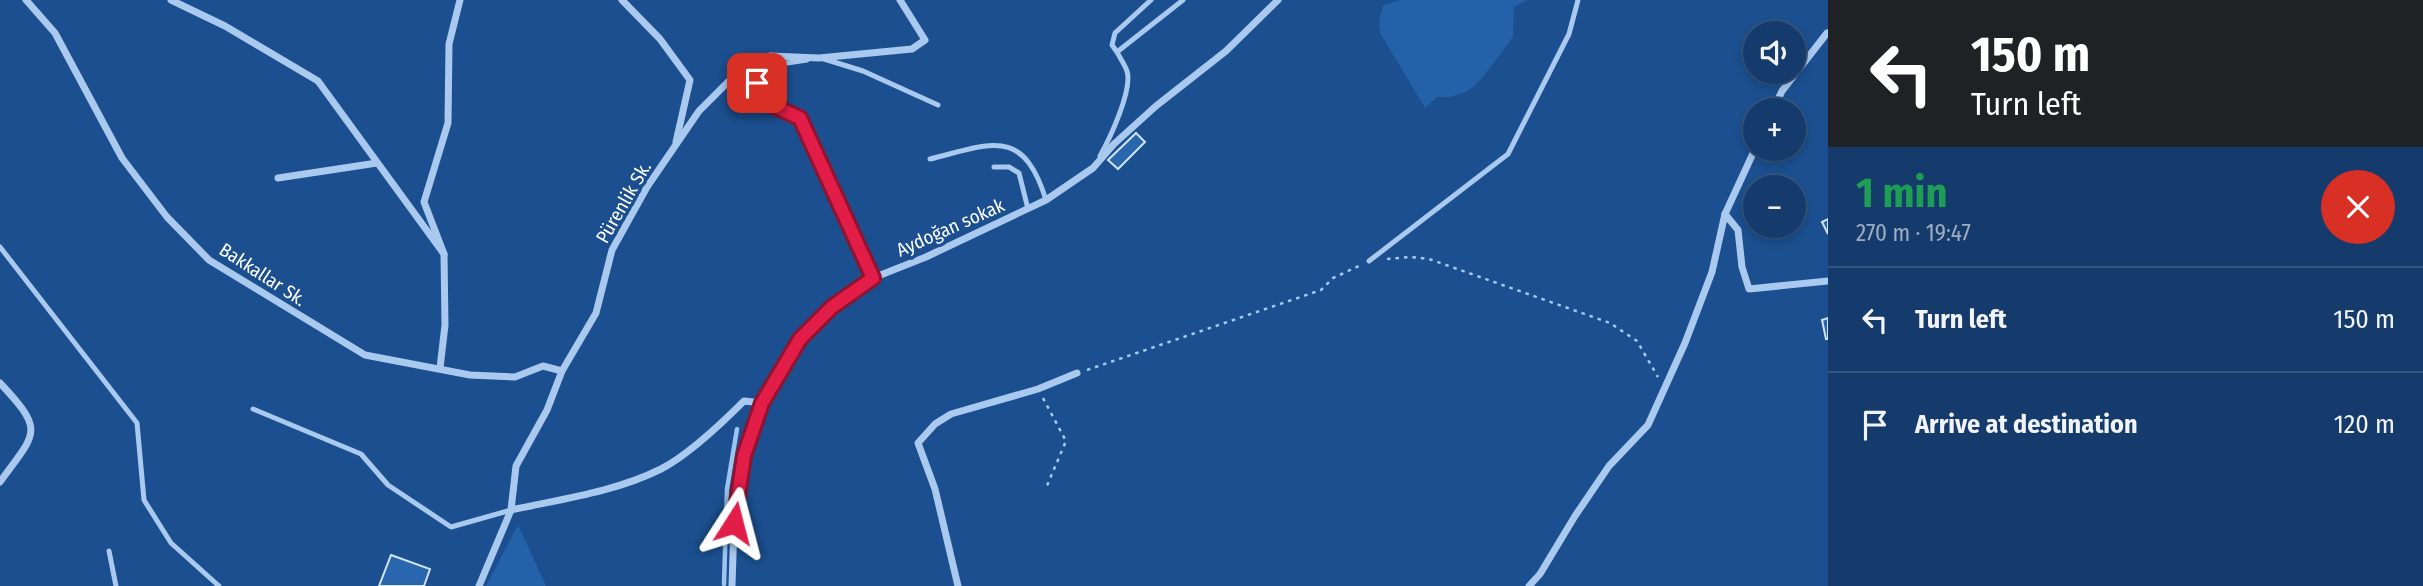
<!DOCTYPE html>
<meta charset="utf-8">
<style>
:root{--surface:#143b6b;--page:#1d4271;--text:#f1f3f6;--muted:#9dadc1;--line:#33557e}
body{margin:0;font-family:"Fira Sans Condensed",sans-serif;background:var(--page);color:var(--text);height:100vh;display:flex;flex-direction:column;font-size:26px;white-space:nowrap}
*{box-sizing:border-box;margin:0}
p{font-size:23px;color:var(--muted)}
.icon{flex:none;width:38px;height:38px;fill:none;stroke:currentColor;stroke-width:2;stroke-linecap:round;stroke-linejoin:round}
.map{position:relative;flex:1;overflow:hidden}
.side{display:flex;flex-direction:column;background:var(--surface);width:595px}
.side>*{flex:none}
.top-card{background:#202124;color:#fff;overflow:hidden}
.buttons{position:absolute;left:1743px;top:21px;display:grid;gap:14px}
.buttons a{display:grid;place-items:center;width:63px;height:63px;border-radius:50%;background:var(--surface);box-shadow:0 4px 10px #0003,0 0 0 2px var(--line);font-size:35px}
.pin{position:absolute;display:grid;place-items:center;width:60px;height:60px;color:#fff;margin:-30px;border-radius:14px;box-shadow:0 4px 10px #0006}
.me{position:absolute;width:77px;margin:-38px;rotate:9deg;stroke-linejoin:round;filter:drop-shadow(0 0 5px #0008)}
.turn{display:flex;align-items:center;gap:24px;height:147px;padding:0 28px;font-size:32px}
.turn .icon{width:91px;height:91px;stroke-width:2.5}
.turn b{display:block;font-size:49px;line-height:60px}
.round{display:grid;place-items:center;flex:none;width:74px;height:74px;border-radius:37px;background:var(--page)}
.head{display:flex;align-items:center;justify-content:space-between;height:119px;padding:0 28px}
h1{font-size:42px;font-weight:700;line-height:52px;color:#1e9e55}
ul{padding:0;list-style:none}
li{display:flex;align-items:center;gap:21px;height:105px;padding:0 28px;border-top:2px solid var(--line)}
li div{flex:1}
li b{display:block;font-size:26px}
li em{font-style:normal}
main{display:flex;flex:1;min-height:0}
.map>svg:first-child{display:block}
</style>
<main>
<div class="map">
<svg width="1828" height="586" viewBox="0 0 1828 586">
<rect width="100%" height="100%" fill="#1b4f8f"/>
<g fill="#2461a8">
<polygon points="1399,0 1528,0 1514,7 1513,37 1483,77 1473,87 1466,92 1450,97 1437,97 1425,108 1380,33 1379,19 1383,6"/>
<polygon points="518,525 546,586 486,586"/>
</g>
<g fill="none" stroke-linecap="round" stroke-linejoin="round">
<polyline stroke="#9cc4f0" stroke-width="4.5" points="724,584 727,489 737,429"/>
</g>
<g fill="#2a66ad" stroke="#cfe3fa" stroke-width="2">
<polygon points="1136,133 1145,142 1118,169 1108,160"/>
<polygon points="1828,219 1828,234 1822,222"/>
<polygon points="1828,318 1828,339 1826,339 1822,320"/>
<polygon points="391,555 430,569 424,586 379,586"/>
</g>
<g fill="none" stroke-linecap="round" stroke-linejoin="round">
<g stroke="#a9c9ee" stroke-width="2.5" stroke-dasharray="3.5 5" stroke-linecap="butt">
<polyline points="1387,259 1411,257 1429,259 1610,323 1637,341 1658,377"/>
<polyline points="1087,370 1321,290 1333,278 1361,265"/>
<polyline points="1043,398 1066,441 1046,488"/>
</g>
<g stroke="#a9c9ee" stroke-width="5">
<polyline points="1117,52 1112,45 1115,33 1151,0"/>
<polyline points="824,59 863,71 938,105"/>
<polyline points="807,60 774,65 756,83 760,100 800,119 873,278"/>
<path d="M1100,156C1109,140 1133,90 1127,71C1125,65 1120,58 1117,52L1183,0"/>
<path d="M930,159C991,144 1023,126 1046,200"/>
<polyline points="994,167 1009,167 1019,173 1028,209"/>
<polyline points="0,247 137,423 144,500 171,543 219,586"/>
<polyline points="1369,261 1508,154 1569,34 1578,0"/>
<polyline points="253,409 361,454 388,485 451,527 511,510"/>
<polyline points="109,551 116,586"/>
</g>
<g stroke="#a9c9ee" stroke-width="7">
<polyline points="26,0 55,33 122,158 167,217 209,260 365,355 470,375 515,377 543,366 562,371"/>
<polyline points="171,0 225,26 318,81 444,254"/>
<polyline points="622,0 660,39 690,80 676,142"/>
<polyline points="1773,110 1782,91 1827,33"/>
<polyline points="278,178 377,163"/>
<polyline points="1725,214 1738,230 1742,267 1749,289 1828,281"/>
<polyline points="440,368 445,325 444,254 424,202 448,123 449,44 460,0"/>
<path d="M0,383C46,432 36,432 0,482"/>
<path d="M511,510C562,499 615,492 661,469C690,454 722,423 744,401L762,403"/>
<polyline points="479,586 511,510 516,466 547,410 562,371 596,313 612,250 647,187 699,111 731,79 770,56 819,58 912,49 925,40 900,0"/>
<polyline points="732,586 734,523 744,455 762,403 800,339 832,307 873,278 926,257 1046,200 1093,168 1114,144 1156,106 1226,51 1278,0"/>
<polyline points="958,586 935,489 918,443 935,424 951,414 1038,389 1077,373"/>
<polyline points="1529,586 1540,574 1575,516 1609,466 1648,425 1685,343 1712,272 1725,214 1755,149"/>
</g>
</g>
<g fill="none" stroke-linecap="round" stroke-linejoin="round">
<defs>
<polyline id="route" points="734,523 744,456 762,403 800,339 832,307 873,278 800,118 760,100 757,83"/>
</defs>
<use href="#route" stroke="#92132f" stroke-width="18"/>
<use href="#route" stroke="#e11d48" stroke-width="12"/>
</g>
<g text-anchor="middle" stroke-width="7" stroke-linejoin="round" paint-order="stroke">
<g font-size="19" fill="#fff" stroke="#1b4f8f">
<text transform="translate(623 202) rotate(-60)" y="7">Pürenlik Sk.</text>
<text transform="translate(950 227) rotate(-24)" y="7">Aydoğan sokak</text>
<text transform="translate(263 274) rotate(33)" y="7">Bakkallar Sk.</text>
</g>
</g>
</svg>
<div class="buttons">
<a><svg class="icon" aria-label="sound" viewBox="0 0 24 24"><path d="M4 9h4l5-4v14l-5-4H4zM17 9q2 3 0 6"/></svg></a>
<a>+</a>
<a>−</a>
</div>
<div class="pin" style="left:757px;top:83px;background:#d93025"><svg class="icon" aria-label="arrive" viewBox="0 0 24 24"><path d="M6 21V4h12l-3 4 3 4H6"/></svg></div>
<svg class="me" style="left:734px;top:523px" viewBox="-20 -20 40 40"><path d="M0-17L14 15 0 8-14 15z" fill="#e11d48" stroke="#fff" stroke-width="4"/></svg>
</div>
<section class="side">
<div class="top-card">
<div class="turn"><svg class="icon" aria-label="left" viewBox="0 0 24 24"><path d="M17 20v-9H6M10 6l-5 5 5 5"/></svg><div><b>150 m</b>Turn left</div></div>
</div>
<div class="head"><div><h1>1 min</h1><p>270 m · 19:47</p></div><a class="round" style="background:#d93025;color:#fff"><svg class="icon" aria-label="close" viewBox="0 0 24 24"><path d="M6 6l12 12M18 6L6 18"/></svg></a></div>
<ul>
<li><svg class="icon" aria-label="left" viewBox="0 0 24 24"><path d="M17 20v-9H6M10 6l-5 5 5 5"/></svg><div><b>Turn left</b></div><em>150 m</em></li>
<li><svg class="icon" aria-label="arrive" viewBox="0 0 24 24"><path d="M6 21V4h12l-3 4 3 4H6"/></svg><div><b>Arrive at destination</b></div><em>120 m</em></li>
</ul>
</section>
</main>
